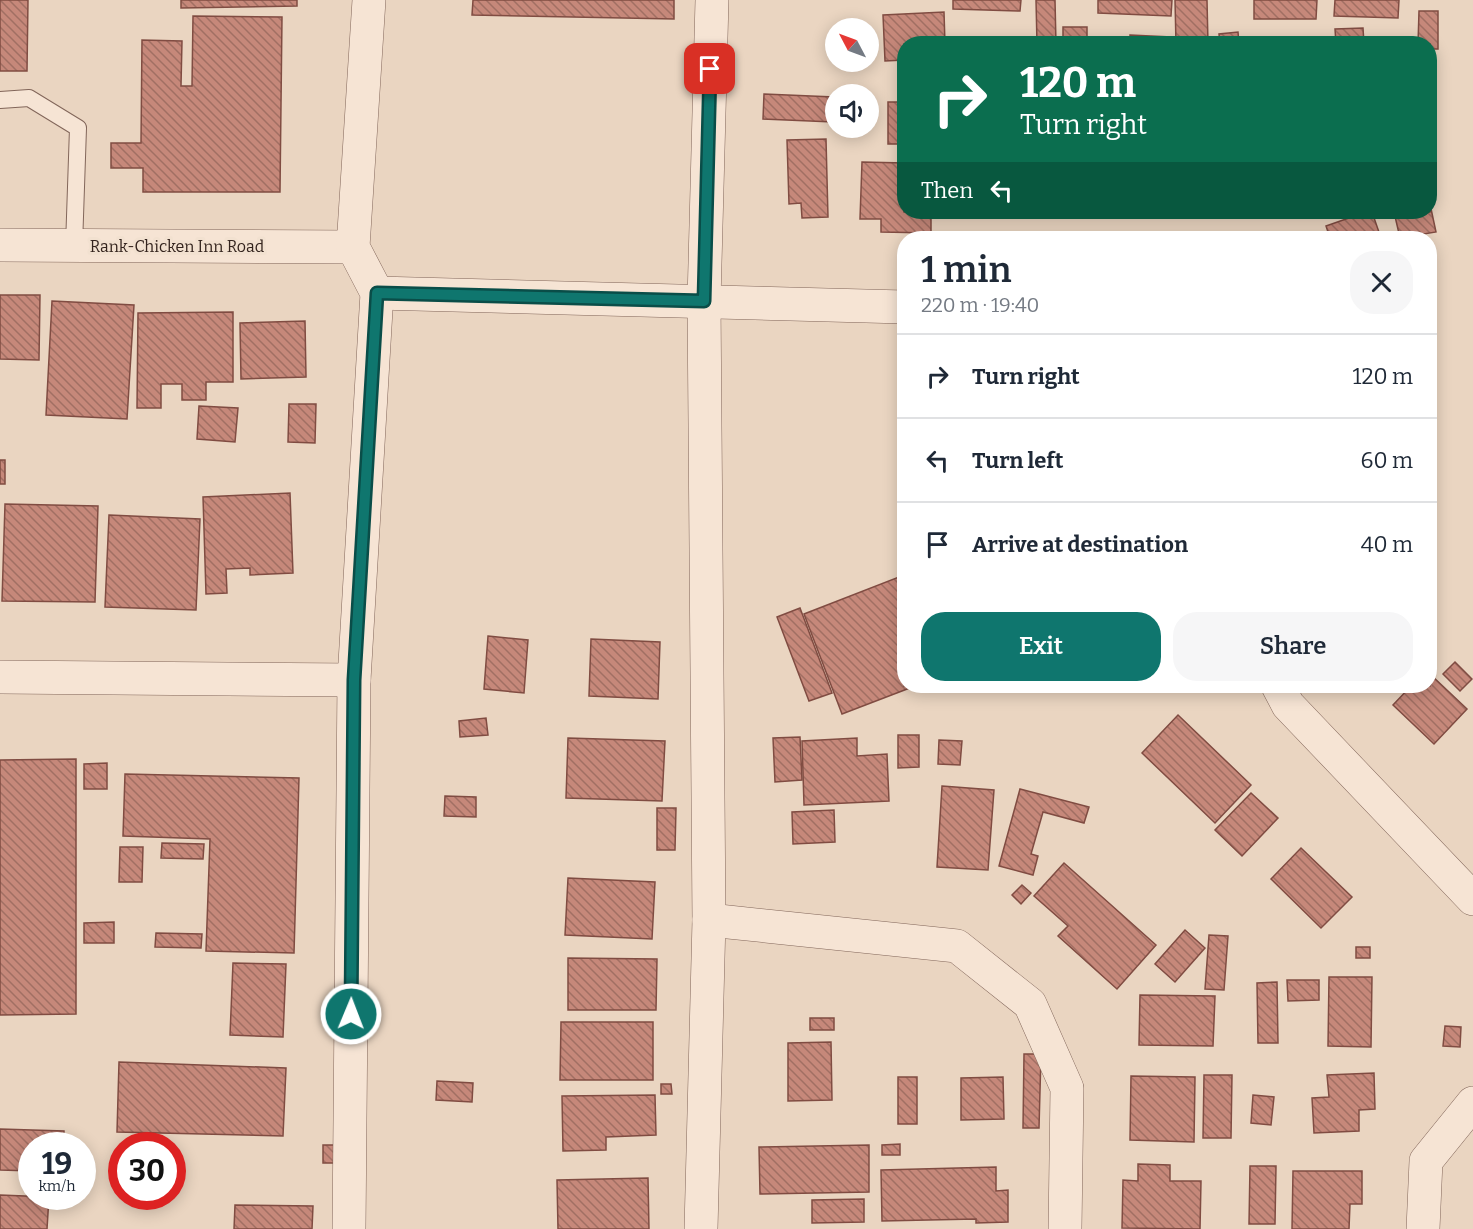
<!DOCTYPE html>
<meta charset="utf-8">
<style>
:root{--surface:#fff;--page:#f6f6f7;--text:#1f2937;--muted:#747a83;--line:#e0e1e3;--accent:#0f766e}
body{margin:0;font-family:Bitter,serif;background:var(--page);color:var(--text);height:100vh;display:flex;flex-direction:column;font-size:22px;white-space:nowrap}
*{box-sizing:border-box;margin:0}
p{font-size:20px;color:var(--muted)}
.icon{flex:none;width:33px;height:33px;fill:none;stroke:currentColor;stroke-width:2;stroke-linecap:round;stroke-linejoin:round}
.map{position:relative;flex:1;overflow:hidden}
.side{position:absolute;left:897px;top:231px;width:540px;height:462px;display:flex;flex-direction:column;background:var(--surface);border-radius:24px;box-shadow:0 3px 15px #0003}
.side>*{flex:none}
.banner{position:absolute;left:897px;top:36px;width:540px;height:183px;border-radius:24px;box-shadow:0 3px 15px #0003;background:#0b6e4f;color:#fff;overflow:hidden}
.needle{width:39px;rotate:311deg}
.fabs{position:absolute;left:825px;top:18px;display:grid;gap:12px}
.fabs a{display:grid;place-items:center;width:54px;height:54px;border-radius:50%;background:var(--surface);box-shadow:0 3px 15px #0003;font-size:30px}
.speed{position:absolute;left:18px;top:1132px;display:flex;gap:12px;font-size:30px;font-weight:700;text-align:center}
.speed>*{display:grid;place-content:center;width:78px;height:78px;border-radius:50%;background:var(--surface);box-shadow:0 3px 15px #0003;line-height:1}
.speed small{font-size:15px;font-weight:400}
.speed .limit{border:9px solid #d22;background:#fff;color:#111}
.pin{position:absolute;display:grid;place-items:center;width:51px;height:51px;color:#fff;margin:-26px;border-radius:12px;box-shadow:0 3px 9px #0006}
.me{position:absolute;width:66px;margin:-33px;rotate:1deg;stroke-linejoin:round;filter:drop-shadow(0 0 4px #0008)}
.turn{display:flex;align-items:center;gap:21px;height:126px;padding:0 24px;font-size:27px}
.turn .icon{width:78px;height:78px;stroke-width:2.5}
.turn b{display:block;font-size:42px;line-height:51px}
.then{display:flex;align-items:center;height:57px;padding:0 24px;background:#0003;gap:12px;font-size:22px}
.round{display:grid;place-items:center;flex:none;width:63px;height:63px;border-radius:24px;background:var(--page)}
.summary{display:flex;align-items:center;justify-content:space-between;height:102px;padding:0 24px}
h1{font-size:36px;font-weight:600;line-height:45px}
.action{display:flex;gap:12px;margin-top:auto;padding:12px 24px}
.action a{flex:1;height:69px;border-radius:24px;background:var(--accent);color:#fff;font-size:24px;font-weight:600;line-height:69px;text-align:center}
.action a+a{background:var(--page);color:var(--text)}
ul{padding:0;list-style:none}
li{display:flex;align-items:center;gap:18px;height:84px;padding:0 24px;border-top:2px solid var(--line)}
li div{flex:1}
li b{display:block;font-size:22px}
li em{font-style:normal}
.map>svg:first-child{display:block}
</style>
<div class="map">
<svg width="1473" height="1229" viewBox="0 0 1473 1229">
<defs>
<pattern id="building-back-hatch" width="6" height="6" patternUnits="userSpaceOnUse" patternTransform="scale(1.5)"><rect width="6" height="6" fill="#c6887a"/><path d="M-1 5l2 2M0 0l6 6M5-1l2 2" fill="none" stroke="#a16f63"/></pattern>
</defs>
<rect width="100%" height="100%" fill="#ead5c1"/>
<g fill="url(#building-back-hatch)" stroke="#804c42" stroke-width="1.5">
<polygon points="0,0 28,0 27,71 0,71"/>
<polygon points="181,0 297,0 297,6 181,8"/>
<polygon points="473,0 674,0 674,19 472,15"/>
<polygon points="953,0 1021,0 1020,11 953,9"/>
<polygon points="1036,0 1055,0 1056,44 1037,44"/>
<polygon points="1098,0 1172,0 1171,16 1098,13"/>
<polygon points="1175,0 1207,0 1208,44 1176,44"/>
<polygon points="1254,0 1317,0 1316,19 1254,19"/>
<polygon points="1335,0 1399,0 1398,18 1334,16"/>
<polygon points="1419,11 1438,11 1438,49 1430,49 1430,44 1418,44"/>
<polygon points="944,12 945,44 904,44 904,60 885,61 883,15"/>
<polygon points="193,16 282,17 280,192 143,192 143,168 111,168 111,143 141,143 142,40 182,41 181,86 192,86"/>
<rect x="1063" y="27" width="24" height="17"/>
<polygon points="1363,28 1364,44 1336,44 1335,29"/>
<polygon points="1238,32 1239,44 1220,44 1219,34"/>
<polygon points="1130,35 1171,37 1170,44 1130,44"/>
<polygon points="764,94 834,97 833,122 763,119"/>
<rect x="888" y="102" width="16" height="42"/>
<polygon points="826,139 828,217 802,218 801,203 789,204 787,140"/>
<polygon points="862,162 904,163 904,212 931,212 931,233 881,232 881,219 860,219"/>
<polygon points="1430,204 1436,232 1400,238 1394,212 1430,212"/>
<polygon points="949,212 1027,212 1027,215 949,216"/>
<polygon points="1366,212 1372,212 1381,238 1330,238 1326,226"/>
<polygon points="0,295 40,295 39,360 0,359"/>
<polygon points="52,301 134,305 127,419 46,415"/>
<polygon points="233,312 233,382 206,382 206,400 182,400 182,384 161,384 161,408 137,408 138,313"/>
<polygon points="305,321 306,377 241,379 240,323"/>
<polygon points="1430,346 1436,346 1435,399 1430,399"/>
<polygon points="289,404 316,404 315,443 288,442"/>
<polygon points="199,406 238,408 235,442 197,439"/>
<rect x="0" y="460" width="5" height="24"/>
<polygon points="290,493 293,573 250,575 250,568 226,569 227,593 206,594 203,497"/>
<polygon points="5,504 98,506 95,602 2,601"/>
<polygon points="109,515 200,519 196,610 105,607"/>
<polygon points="904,575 904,686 915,686 842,714 804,614"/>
<polygon points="800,608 832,693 809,701 777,617"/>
<polygon points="488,636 528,640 524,693 484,689"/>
<polygon points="591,639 660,642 658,699 589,696"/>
<polygon points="1455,662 1472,679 1460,691 1443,674"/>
<polygon points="1430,674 1467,709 1434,744 1393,705 1411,686 1430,686"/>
<polygon points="1178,715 1251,785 1215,823 1142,753"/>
<polygon points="486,718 488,735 460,737 459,721"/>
<polygon points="898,735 919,735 919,767 898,768"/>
<polygon points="800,737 802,780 775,782 773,738"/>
<polygon points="568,738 665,741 662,801 566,798"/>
<polygon points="857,738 857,756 887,754 889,801 804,805 802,741"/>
<polygon points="939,740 962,741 960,765 938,764"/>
<polygon points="76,759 76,1014 0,1015 0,760"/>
<polygon points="107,763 107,789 84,789 84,764"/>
<polygon points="125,774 299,778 294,953 206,951 210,839 123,836"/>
<polygon points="942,786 994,790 988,870 937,867"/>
<polygon points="1020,789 1089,807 1084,823 1043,812 1031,854 1038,856 1033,875 999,866"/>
<polygon points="1251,793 1278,818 1242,856 1215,830"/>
<polygon points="445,796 476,797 476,817 444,816"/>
<polygon points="657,808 676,808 675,850 657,850"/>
<polygon points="834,810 835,842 793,844 792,812"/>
<polygon points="162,843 204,844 203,859 161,858"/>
<polygon points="120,847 143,847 142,882 119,882"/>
<polygon points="1301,848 1352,897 1321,928 1271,879"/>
<polygon points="1064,863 1156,945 1117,989 1058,936 1068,926 1034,896"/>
<polygon points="568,878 655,882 652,939 565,935"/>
<polygon points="1022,885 1031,893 1021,904 1012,895"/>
<polygon points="114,922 114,943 84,943 84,923"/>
<polygon points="1185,930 1205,948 1175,982 1155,964"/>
<polygon points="156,933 202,934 201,948 155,947"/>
<polygon points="1209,935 1228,936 1224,990 1205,989"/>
<rect x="1356" y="947" width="14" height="11"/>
<polygon points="568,958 657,959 656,1010 568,1010"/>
<polygon points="233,963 286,964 283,1037 230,1035"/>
<polygon points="1329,977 1372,977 1371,1047 1328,1046"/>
<polygon points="1287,980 1319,980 1319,1000 1288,1001"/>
<polygon points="1277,982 1278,1043 1258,1043 1257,983"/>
<polygon points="1140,995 1215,996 1213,1046 1139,1045"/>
<rect x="810" y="1018" width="24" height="12"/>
<polygon points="561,1022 653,1022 653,1080 560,1080"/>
<polygon points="1445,1026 1461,1027 1460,1047 1443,1046"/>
<polygon points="831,1042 832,1100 788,1101 788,1043"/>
<polygon points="1024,1054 1041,1054 1039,1128 1023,1128"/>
<polygon points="119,1062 286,1068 283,1136 117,1132"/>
<polygon points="1374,1073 1375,1109 1359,1110 1359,1131 1314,1133 1312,1098 1329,1097 1327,1075"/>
<polygon points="1204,1075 1232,1075 1231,1138 1203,1138"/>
<polygon points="1131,1076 1195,1077 1194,1142 1130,1140"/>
<rect x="898" y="1077" width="19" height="47"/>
<polygon points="1003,1077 1004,1119 961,1120 961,1078"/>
<polygon points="437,1081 473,1083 472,1102 436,1100"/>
<polygon points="661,1084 671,1084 672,1094 661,1094"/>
<polygon points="655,1095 656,1135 606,1137 606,1150 563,1151 562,1096"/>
<polygon points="1253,1095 1274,1097 1271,1125 1251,1123"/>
<polygon points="0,1129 64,1131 64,1146 32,1146 32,1171 0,1170"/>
<polygon points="900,1144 900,1155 882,1155 882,1145"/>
<rect x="323" y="1145" width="23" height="18"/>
<polygon points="869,1145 869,1192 760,1194 759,1147"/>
<polygon points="1138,1164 1170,1165 1170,1181 1201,1181 1200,1229 1122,1228 1123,1180 1138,1181"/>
<polygon points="1250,1166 1276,1166 1275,1224 1249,1224"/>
<polygon points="996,1167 996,1191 1008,1190 1008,1222 976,1223 976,1219 882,1221 881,1170"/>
<polygon points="1293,1171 1362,1171 1362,1204 1350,1204 1349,1229 1292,1229"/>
<polygon points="648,1178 649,1229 558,1229 557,1180"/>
<polygon points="0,1195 49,1197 47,1229 0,1229"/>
<polygon points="864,1199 864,1222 812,1223 812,1200"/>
<polygon points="235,1205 313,1206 312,1229 234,1229"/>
</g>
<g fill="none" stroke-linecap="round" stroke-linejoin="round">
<defs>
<polyline id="lane" points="0,100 29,98 78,128 74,246"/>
<g id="street">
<polyline points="0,245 353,247"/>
<polyline points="377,293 904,307"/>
<polyline points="0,677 354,680"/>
<polyline points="1278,686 1288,705 1473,899"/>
<polyline points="709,920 957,946 1030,1004 1067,1088 1065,1229"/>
<polyline points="349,1229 354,680 377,293 353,247 369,0"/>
<polyline points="701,1229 709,920 704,301 712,0"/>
<polyline points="1423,1229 1426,1161 1473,1103"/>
</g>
</defs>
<use href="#lane" stroke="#82665a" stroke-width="18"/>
<use href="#street" stroke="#82665a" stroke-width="34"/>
<use href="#lane" stroke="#f6e4d4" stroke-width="16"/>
<use href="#street" stroke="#f6e4d4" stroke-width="33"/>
</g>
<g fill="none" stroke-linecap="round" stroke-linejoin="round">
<defs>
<polyline id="route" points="351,1014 354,680 377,293 704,301 710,69"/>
</defs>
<use href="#route" stroke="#0a4d48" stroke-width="15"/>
<use href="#route" stroke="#0f766e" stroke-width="10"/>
</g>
<g text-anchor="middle" stroke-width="6" stroke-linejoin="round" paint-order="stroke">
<g font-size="16" fill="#33231d" stroke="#f2e1d0">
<text x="177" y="252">Rank-Chicken Inn Road</text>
</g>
</g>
</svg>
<div class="fabs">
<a><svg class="needle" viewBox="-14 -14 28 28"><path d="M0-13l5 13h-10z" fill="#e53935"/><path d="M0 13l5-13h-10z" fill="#747a83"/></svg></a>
<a><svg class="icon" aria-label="sound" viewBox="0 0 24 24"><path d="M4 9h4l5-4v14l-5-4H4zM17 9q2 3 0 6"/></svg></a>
</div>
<div class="speed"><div>19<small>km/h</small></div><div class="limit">30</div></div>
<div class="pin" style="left:710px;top:69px;background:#d93025"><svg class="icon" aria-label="arrive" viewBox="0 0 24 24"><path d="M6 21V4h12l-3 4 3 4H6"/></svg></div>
<svg class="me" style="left:351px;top:1014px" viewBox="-20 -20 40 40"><circle r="17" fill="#0f766e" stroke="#fff" stroke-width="3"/><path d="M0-11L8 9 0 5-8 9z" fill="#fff"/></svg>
<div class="banner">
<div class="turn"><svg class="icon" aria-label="right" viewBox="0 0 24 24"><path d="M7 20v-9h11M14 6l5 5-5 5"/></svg><div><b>120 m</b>Turn right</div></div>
<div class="then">Then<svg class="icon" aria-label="left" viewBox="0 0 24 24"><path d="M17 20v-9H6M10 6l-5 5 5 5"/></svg></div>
</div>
<section class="side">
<div class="summary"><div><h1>1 min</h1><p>220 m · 19:40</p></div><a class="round"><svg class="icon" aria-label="close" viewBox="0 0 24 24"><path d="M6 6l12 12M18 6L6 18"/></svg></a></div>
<ul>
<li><svg class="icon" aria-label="right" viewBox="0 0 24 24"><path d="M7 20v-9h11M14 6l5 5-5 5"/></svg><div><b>Turn right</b></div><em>120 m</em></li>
<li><svg class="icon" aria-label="left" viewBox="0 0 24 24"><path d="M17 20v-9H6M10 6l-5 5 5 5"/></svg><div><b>Turn left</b></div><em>60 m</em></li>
<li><svg class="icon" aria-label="arrive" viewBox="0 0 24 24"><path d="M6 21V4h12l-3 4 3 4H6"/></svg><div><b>Arrive at destination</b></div><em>40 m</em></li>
</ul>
<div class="action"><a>Exit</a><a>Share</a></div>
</section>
</div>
